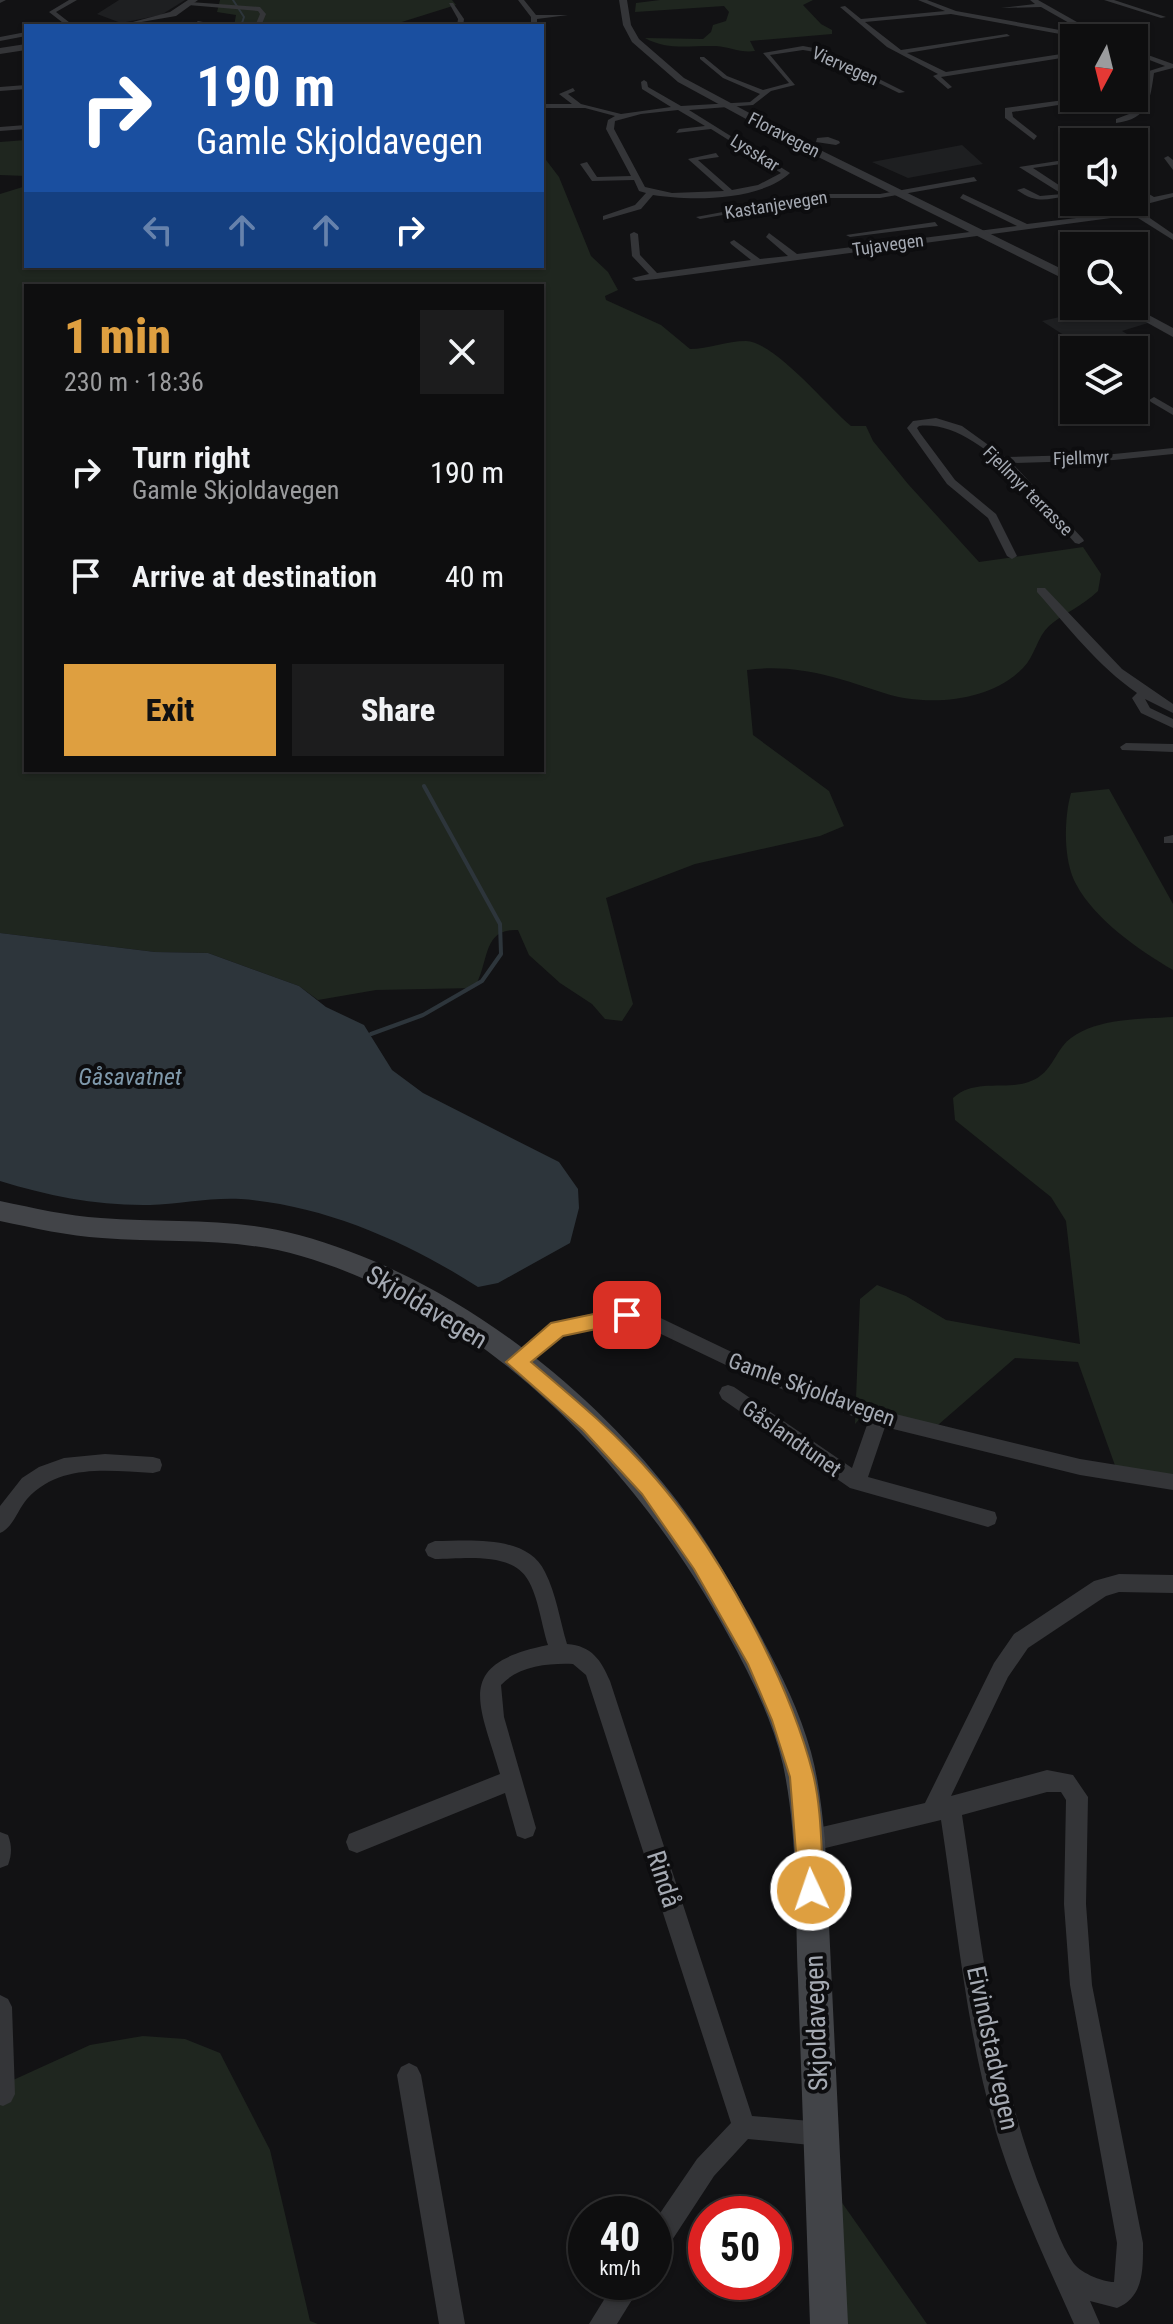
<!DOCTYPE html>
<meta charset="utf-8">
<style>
:root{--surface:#0e0e0f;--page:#1c1c1d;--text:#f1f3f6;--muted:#9b9c9e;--line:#2e2e2f;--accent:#de9f40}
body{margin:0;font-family:"Roboto Condensed",sans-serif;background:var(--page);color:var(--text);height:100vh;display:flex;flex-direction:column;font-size:30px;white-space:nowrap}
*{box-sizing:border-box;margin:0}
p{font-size:26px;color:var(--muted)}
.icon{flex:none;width:44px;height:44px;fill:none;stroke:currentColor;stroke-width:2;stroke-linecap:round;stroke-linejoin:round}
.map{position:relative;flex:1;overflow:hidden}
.panel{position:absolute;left:24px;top:284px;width:520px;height:488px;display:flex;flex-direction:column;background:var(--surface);border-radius:0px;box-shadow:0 2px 6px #0004,0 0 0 2px var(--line)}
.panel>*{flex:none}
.guide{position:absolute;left:24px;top:24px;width:520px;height:244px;border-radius:0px;box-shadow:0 2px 6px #0004,0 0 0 2px var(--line);background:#1a4fa0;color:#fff;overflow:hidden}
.needle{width:52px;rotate:187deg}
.fabs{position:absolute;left:1060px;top:24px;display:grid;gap:16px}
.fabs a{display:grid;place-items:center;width:88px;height:88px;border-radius:0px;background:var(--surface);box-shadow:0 2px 6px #0004,0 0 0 2px var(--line);font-size:40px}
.speed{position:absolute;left:568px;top:2196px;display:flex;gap:16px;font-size:40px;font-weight:700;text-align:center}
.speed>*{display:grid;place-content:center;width:104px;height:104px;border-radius:50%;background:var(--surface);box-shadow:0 2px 6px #0004,0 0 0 2px var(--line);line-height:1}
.speed small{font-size:20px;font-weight:400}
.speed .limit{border:12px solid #d22;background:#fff;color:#111}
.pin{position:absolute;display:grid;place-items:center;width:68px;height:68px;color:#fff;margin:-34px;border-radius:16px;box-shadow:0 4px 12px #0006}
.me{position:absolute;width:88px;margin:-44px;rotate:357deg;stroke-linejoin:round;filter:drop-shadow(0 0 6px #0008)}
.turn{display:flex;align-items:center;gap:28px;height:168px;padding:0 40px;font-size:36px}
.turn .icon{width:104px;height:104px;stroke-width:2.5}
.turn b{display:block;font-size:56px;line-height:68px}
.lanes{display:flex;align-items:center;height:76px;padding:0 40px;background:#0003;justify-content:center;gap:40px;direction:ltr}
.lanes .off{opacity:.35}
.round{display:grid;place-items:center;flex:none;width:84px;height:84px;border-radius:0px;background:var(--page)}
.headline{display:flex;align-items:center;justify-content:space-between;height:136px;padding:0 40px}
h1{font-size:48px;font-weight:800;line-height:60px;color:var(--accent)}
.cta{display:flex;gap:16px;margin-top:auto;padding:16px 40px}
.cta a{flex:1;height:92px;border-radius:0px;background:var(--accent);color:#111;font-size:32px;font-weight:800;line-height:92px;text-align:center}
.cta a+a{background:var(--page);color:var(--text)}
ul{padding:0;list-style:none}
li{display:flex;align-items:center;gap:24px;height:104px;padding:0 40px}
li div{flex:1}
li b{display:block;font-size:30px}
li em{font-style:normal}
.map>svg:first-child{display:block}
</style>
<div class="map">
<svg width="1173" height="2324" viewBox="0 0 1173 2324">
<rect width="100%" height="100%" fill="#121214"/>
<g fill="#1e1f21">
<polygon points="119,0 185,0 161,15 121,23 97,14"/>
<polygon points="962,145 983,164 908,178 872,162"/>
<polygon points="1108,306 1117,306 1148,323 1122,331 1144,344 1087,350 1042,321"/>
</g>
<g fill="#1f261f" fill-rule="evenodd">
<polygon points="220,0 452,0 456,5 389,26 234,26 236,15 217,12"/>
<path d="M660,0H813L803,5L821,24L832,30V34L750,41L755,51C740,53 730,47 716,46C691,45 668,51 645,38L703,39L711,32L713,25L726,21L729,12L724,6L635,12L636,3Z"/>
<polygon points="26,140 26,176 0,175 0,142"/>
<path d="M542,149L543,156L559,177L591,256L608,272L618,290L605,296L606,300L661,325L690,349C708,349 727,341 746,341C775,342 827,406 851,426H866L873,441L908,484L979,562L1083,547L1101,574L1098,591C1083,606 1062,614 1049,626C1037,637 1035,656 1023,668C990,702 927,707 884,693C839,678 796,663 747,670L753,735L829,791L844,826L820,836L695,864L606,898L633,1004L622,1021L605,1019L592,1004L560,983L529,955L518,930C481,928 490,963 474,988L376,990L318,1000L299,986L208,953L155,952L0,933V194L26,186V266H542ZM26,286H542V770H26Z"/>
<path d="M1109,789L1173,904V970C1139,950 1095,920 1076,884C1063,860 1064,818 1071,793Z"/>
<path d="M1173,1017V1485L1117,1471L1078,1362L1015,1358L931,1431L864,1414L855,1424L860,1299L877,1285L906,1296L946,1320L1080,1344L1066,1221L1051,1197L955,1120L953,1098C977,1075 1015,1095 1040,1076C1053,1067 1058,1047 1071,1038C1098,1018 1141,1019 1173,1017Z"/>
<polygon points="143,2036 185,2039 220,2053 270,2150 310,2321 318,2324 0,2324 0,2086 90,2045"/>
<polygon points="838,2197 927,2324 842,2324"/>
</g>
<path fill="#2d353b" d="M0,933L155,952L208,953L299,986L326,1007L364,1025L392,1070L423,1093L559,1162L578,1189L579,1208L570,1243L498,1283L478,1287C408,1242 324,1205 241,1199C214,1197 178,1204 150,1205C98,1206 49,1196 0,1181Z"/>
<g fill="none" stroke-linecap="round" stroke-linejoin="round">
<polyline stroke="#2d353b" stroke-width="2" points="233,0 244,17 241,26"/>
<polyline stroke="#2d353b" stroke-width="4" points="371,1034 423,1015 482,981 501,954 500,924 424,786"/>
<g fill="#343538" fill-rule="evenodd">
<polygon points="0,0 6,0 0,3"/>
<polygon points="69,0 77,0 56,12 74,26 67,26 49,12"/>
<polygon points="518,0 524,0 536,15 568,15 537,19 537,26 531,26 531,17"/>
<polygon points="918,0 927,0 956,11 1076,33 1078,28 1041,7 1001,8 1035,4 1030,0 1038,0 1084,26 1082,34 1096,38 1082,38 951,14 865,22 901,50 1007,34 1010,36 907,53 946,72 1074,52 1074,56 941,77 952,87 948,89 933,76 938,74 887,47 840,7 845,6 861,19 945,11"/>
<polygon points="1104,0 1114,0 1166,17 1161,18"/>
<polygon points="190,2 260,7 266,14 261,26 255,26 260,14 258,11 188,5"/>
<polygon points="449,3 453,3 464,19 463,26 457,26 458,19"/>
<polygon points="198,21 203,22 199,26 192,26"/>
<polygon points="26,32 26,36 0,41 0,37"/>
<path d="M803,46L819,49L905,92L899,93L815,52L803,50L770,55L795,85L771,91L753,105L689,110L790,173C760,201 691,201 653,195L641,209L603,220V216L635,205L646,193L639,191L634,180L592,181L580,164L587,162L597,177L631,176L606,129L608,120L615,116L585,108H542V104H572L559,94L573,88L575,91L568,94L581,104L621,114L671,107L642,89L641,82L644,80L647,82L648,87L681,106L750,102L760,94L723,78L700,59V57H704L727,76L763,90L789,83L763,53ZM678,110L705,126L679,129L676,133L711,129L781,173L758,185L732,190L698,160L719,157L716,153L688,159L724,191L672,193L645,187L614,129L615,121L641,114Z"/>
<path d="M1134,50L1173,64V68L1154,73C1150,100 1149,119 1116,123V119L1129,114L1078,102L1012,112L1013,117L1037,136L1034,140L1005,118V108L1079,98L1135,111L1143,102L1149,71L1165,66L1134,54Z"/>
<polygon points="26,85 26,89 0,91 0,87"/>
<polygon points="26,125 26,129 0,131 0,127"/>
<polygon points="828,137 839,141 840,143 836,145 816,142 817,138"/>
<polygon points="1168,156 1173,160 1173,170 1164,158"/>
<path d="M1064,160L1061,164L1033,168L1074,195V200C1054,191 1045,210 1017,190L1024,188L1040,196L1062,194L1019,167Z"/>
<polygon points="974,177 977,181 880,198 819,198 700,219 696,217 819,194 880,194"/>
<polygon points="1134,185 1154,197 1173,193 1173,197 1139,206 1111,218 656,279 636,281 632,278 649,274 632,256 630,234 634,232 638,234 640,255 657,273 751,260 731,244 730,242 734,240 760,259 788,256 766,237 769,233 797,254 1017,226 960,198 963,194 1027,224 1109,214 1146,199 1134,191"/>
<polygon points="1138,214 1144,214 1173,234 1173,240 1138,218"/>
<polygon points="935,222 938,226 850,237 846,235"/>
<polygon points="1154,397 1173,408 1173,415 1151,402 1149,400"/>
<path d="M936,418L962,426L1005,457L1114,454L1173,448V454L1114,460L1012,463L1083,539L1084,541L1079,544L1075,543C1040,503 977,419 919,426L917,428L920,433L955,480L996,514L1017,556L1012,559L1007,556L988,518L947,484L907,428L913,421Z"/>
<path d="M1037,588H1045L1122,669L1173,704V713L1145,699L1150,708L1173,719V728L1141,713L1132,698L1137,693C1098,666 1068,627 1037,592Z"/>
<polygon points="1126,743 1173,744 1173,752 1122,750 1120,747"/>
<polygon points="1173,835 1173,843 1164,843 1164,837"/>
<polygon points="609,1309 646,1311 765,1368 879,1410 1080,1459 1173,1474 1173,1490 1080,1475 885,1427 868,1477 995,1512 997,1518 995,1524 988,1527 850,1488 722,1399 719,1393 722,1387 728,1385 734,1387 852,1468 868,1422 753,1378 638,1323 609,1323 563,1335 522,1367 516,1370 510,1367 507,1362 510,1357 552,1324"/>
<path d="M105,1454L153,1457L160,1459L162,1465L160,1471L153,1473C109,1471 60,1463 27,1499C18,1509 13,1528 0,1533V1506L22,1478L39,1467L64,1458Z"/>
<path d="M435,1541C469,1541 527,1534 545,1572C556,1593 560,1621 567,1644C592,1646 601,1660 610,1681L752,2116L821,2122L830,2125L833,2134L830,2143L821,2146L748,2139L714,2176L663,2254L654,2258V2222L697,2159L731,2123L586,1675L573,1664C549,1663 518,1666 501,1685L504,1717L536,1828L533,1836L525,1839L517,1836L505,1793L357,1853L349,1850L346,1842L349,1834L500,1774C479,1702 453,1664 548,1645C542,1627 538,1596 528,1580C512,1551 462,1559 435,1559L428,1556L425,1550L428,1544Z"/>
<path d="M1119,1574L1173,1575V1593L1119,1592L1106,1596L1028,1648L1008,1677L951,1796L1047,1770L1073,1775L1088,1797L1086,1904L1092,1985L1143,2243C1143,2269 1144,2297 1117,2308L1090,2301L1100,2324H1074C1046,2261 1016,2198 996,2132C966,2031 957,1924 941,1820L809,1852L801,1849L798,1841L801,1833L809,1830L925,1803L994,1663L1014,1634L1094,1581ZM1047,1792H1061L1066,1800L1064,1904L1070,1985L1117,2243L1114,2282C1102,2282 1078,2272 1072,2261C1060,2243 1053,2220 1045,2200C995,2077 982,1945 962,1815Z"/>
<path d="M0,1832L8,1835C12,1846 12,1854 8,1865L0,1868Z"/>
<polygon points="0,1995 8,1999 12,2007 15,2094 11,2102 3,2106 0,2105"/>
<polygon points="409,2063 417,2067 421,2075 465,2324 439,2324 397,2075 401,2067"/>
<polygon points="615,2282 643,2282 617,2324 589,2324"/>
</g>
<g fill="#343538" fill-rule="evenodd">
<polygon points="188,0 198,0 176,16 118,26 170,12"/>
<polygon points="619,0 627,0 631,25 639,39 684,78 800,140 1074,275 1074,284 792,144 678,82 632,42 623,25"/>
<polygon points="26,44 26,50 0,54 0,48"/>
<polygon points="1117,306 1132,306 1173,328 1173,337"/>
</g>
<path fill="#424448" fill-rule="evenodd" d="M0,1201C34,1208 67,1216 101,1218C167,1223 235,1217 299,1235C443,1274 579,1376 671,1493C702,1532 727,1576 752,1620C775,1662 798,1705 811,1752C819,1781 822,1811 825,1841L848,2324H810C806,2209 802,2095 798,1980C795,1909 798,1835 783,1765C772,1718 750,1675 727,1633C637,1468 486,1310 301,1256C237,1237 168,1243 102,1238C68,1236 34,1228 0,1221Z"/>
</g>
<path fill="#de9f40" stroke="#90672a" stroke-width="2" d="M627,1307L637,1315L634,1321L563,1336L531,1362C575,1399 618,1435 656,1479C721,1554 788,1678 813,1774C822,1810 821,1852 824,1890L820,1898L811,1902L803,1898L799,1890L790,1777L772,1720L748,1664L694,1569L642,1494L583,1430L506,1362L551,1323Z"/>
<g text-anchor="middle" stroke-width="8" stroke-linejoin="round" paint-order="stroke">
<g font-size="18" fill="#a5aab3" stroke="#0d0d0f">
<text transform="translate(845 66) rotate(24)" y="6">Viervegen</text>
<text transform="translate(784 135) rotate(27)" y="6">Floravegen</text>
<text transform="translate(755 153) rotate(32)" y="6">Lysskar</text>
<text transform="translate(776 205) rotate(-9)" y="6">Kastanjevegen</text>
<text transform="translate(888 245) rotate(-8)" y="6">Tujavegen</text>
<text transform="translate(1081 458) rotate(-2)" y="6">Fjellmyr</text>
<text transform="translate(1028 491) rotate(45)" y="6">Fjellmyr terrasse</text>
</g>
<g font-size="22" fill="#a5aab3" stroke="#0d0d0f">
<text transform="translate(812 1389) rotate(20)" y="8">Gamle Skjoldavegen</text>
<text transform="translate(792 1438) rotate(35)" y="8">Gåslandtunet</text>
</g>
<g font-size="24" font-style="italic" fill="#7f99ab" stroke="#0d0d0f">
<text x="130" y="1085">Gåsavatnet</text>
</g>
<g font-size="26" fill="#a5aab3" stroke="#0d0d0f">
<text transform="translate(427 1307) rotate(31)" y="9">Skjoldavegen</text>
<text transform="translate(664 1879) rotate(72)" y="9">Rindå</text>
<text transform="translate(816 2023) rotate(-92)" y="9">Skjoldavegen</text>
<text transform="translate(993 2048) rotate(78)" y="9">Eivindstadvegen</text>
</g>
</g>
</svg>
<div class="fabs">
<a><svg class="needle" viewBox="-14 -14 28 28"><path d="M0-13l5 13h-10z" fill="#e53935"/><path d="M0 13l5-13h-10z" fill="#9b9c9e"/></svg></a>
<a><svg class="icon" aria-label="sound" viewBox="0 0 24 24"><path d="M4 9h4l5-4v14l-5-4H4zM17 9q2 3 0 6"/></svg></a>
<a><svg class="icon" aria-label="search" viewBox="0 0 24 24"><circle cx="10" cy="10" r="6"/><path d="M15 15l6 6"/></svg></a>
<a><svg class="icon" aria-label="layers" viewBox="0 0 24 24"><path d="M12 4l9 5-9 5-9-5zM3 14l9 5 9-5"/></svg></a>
</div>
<div class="speed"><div>40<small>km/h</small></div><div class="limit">50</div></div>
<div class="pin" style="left:627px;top:1315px;background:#d93025"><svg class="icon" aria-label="arrive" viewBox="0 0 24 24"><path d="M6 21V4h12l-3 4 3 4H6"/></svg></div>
<svg class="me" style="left:811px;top:1890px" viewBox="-20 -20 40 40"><circle r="17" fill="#de9f40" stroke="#fff" stroke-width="3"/><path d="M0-11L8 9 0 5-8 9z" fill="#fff"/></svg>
<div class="guide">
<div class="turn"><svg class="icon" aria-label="right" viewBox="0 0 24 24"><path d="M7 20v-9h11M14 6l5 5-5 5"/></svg><div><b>190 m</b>Gamle Skjoldavegen</div></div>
<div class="lanes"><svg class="icon off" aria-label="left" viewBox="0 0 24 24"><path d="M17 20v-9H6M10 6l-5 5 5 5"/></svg><svg class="icon off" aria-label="ahead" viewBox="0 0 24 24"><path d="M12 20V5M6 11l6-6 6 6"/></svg><svg class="icon off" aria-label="ahead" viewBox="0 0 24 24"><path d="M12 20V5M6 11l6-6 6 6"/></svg><svg class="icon" aria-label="right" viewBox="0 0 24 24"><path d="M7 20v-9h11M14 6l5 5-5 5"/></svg></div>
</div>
<section class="panel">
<div class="headline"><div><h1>1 min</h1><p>230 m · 18:36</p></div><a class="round"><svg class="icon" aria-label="close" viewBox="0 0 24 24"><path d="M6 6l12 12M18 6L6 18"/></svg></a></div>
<ul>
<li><svg class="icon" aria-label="right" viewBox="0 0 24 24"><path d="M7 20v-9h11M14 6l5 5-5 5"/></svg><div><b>Turn right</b><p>Gamle Skjoldavegen</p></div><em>190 m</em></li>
<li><svg class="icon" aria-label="arrive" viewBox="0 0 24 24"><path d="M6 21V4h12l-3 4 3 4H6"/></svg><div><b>Arrive at destination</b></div><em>40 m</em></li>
</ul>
<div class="cta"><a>Exit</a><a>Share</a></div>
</section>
</div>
